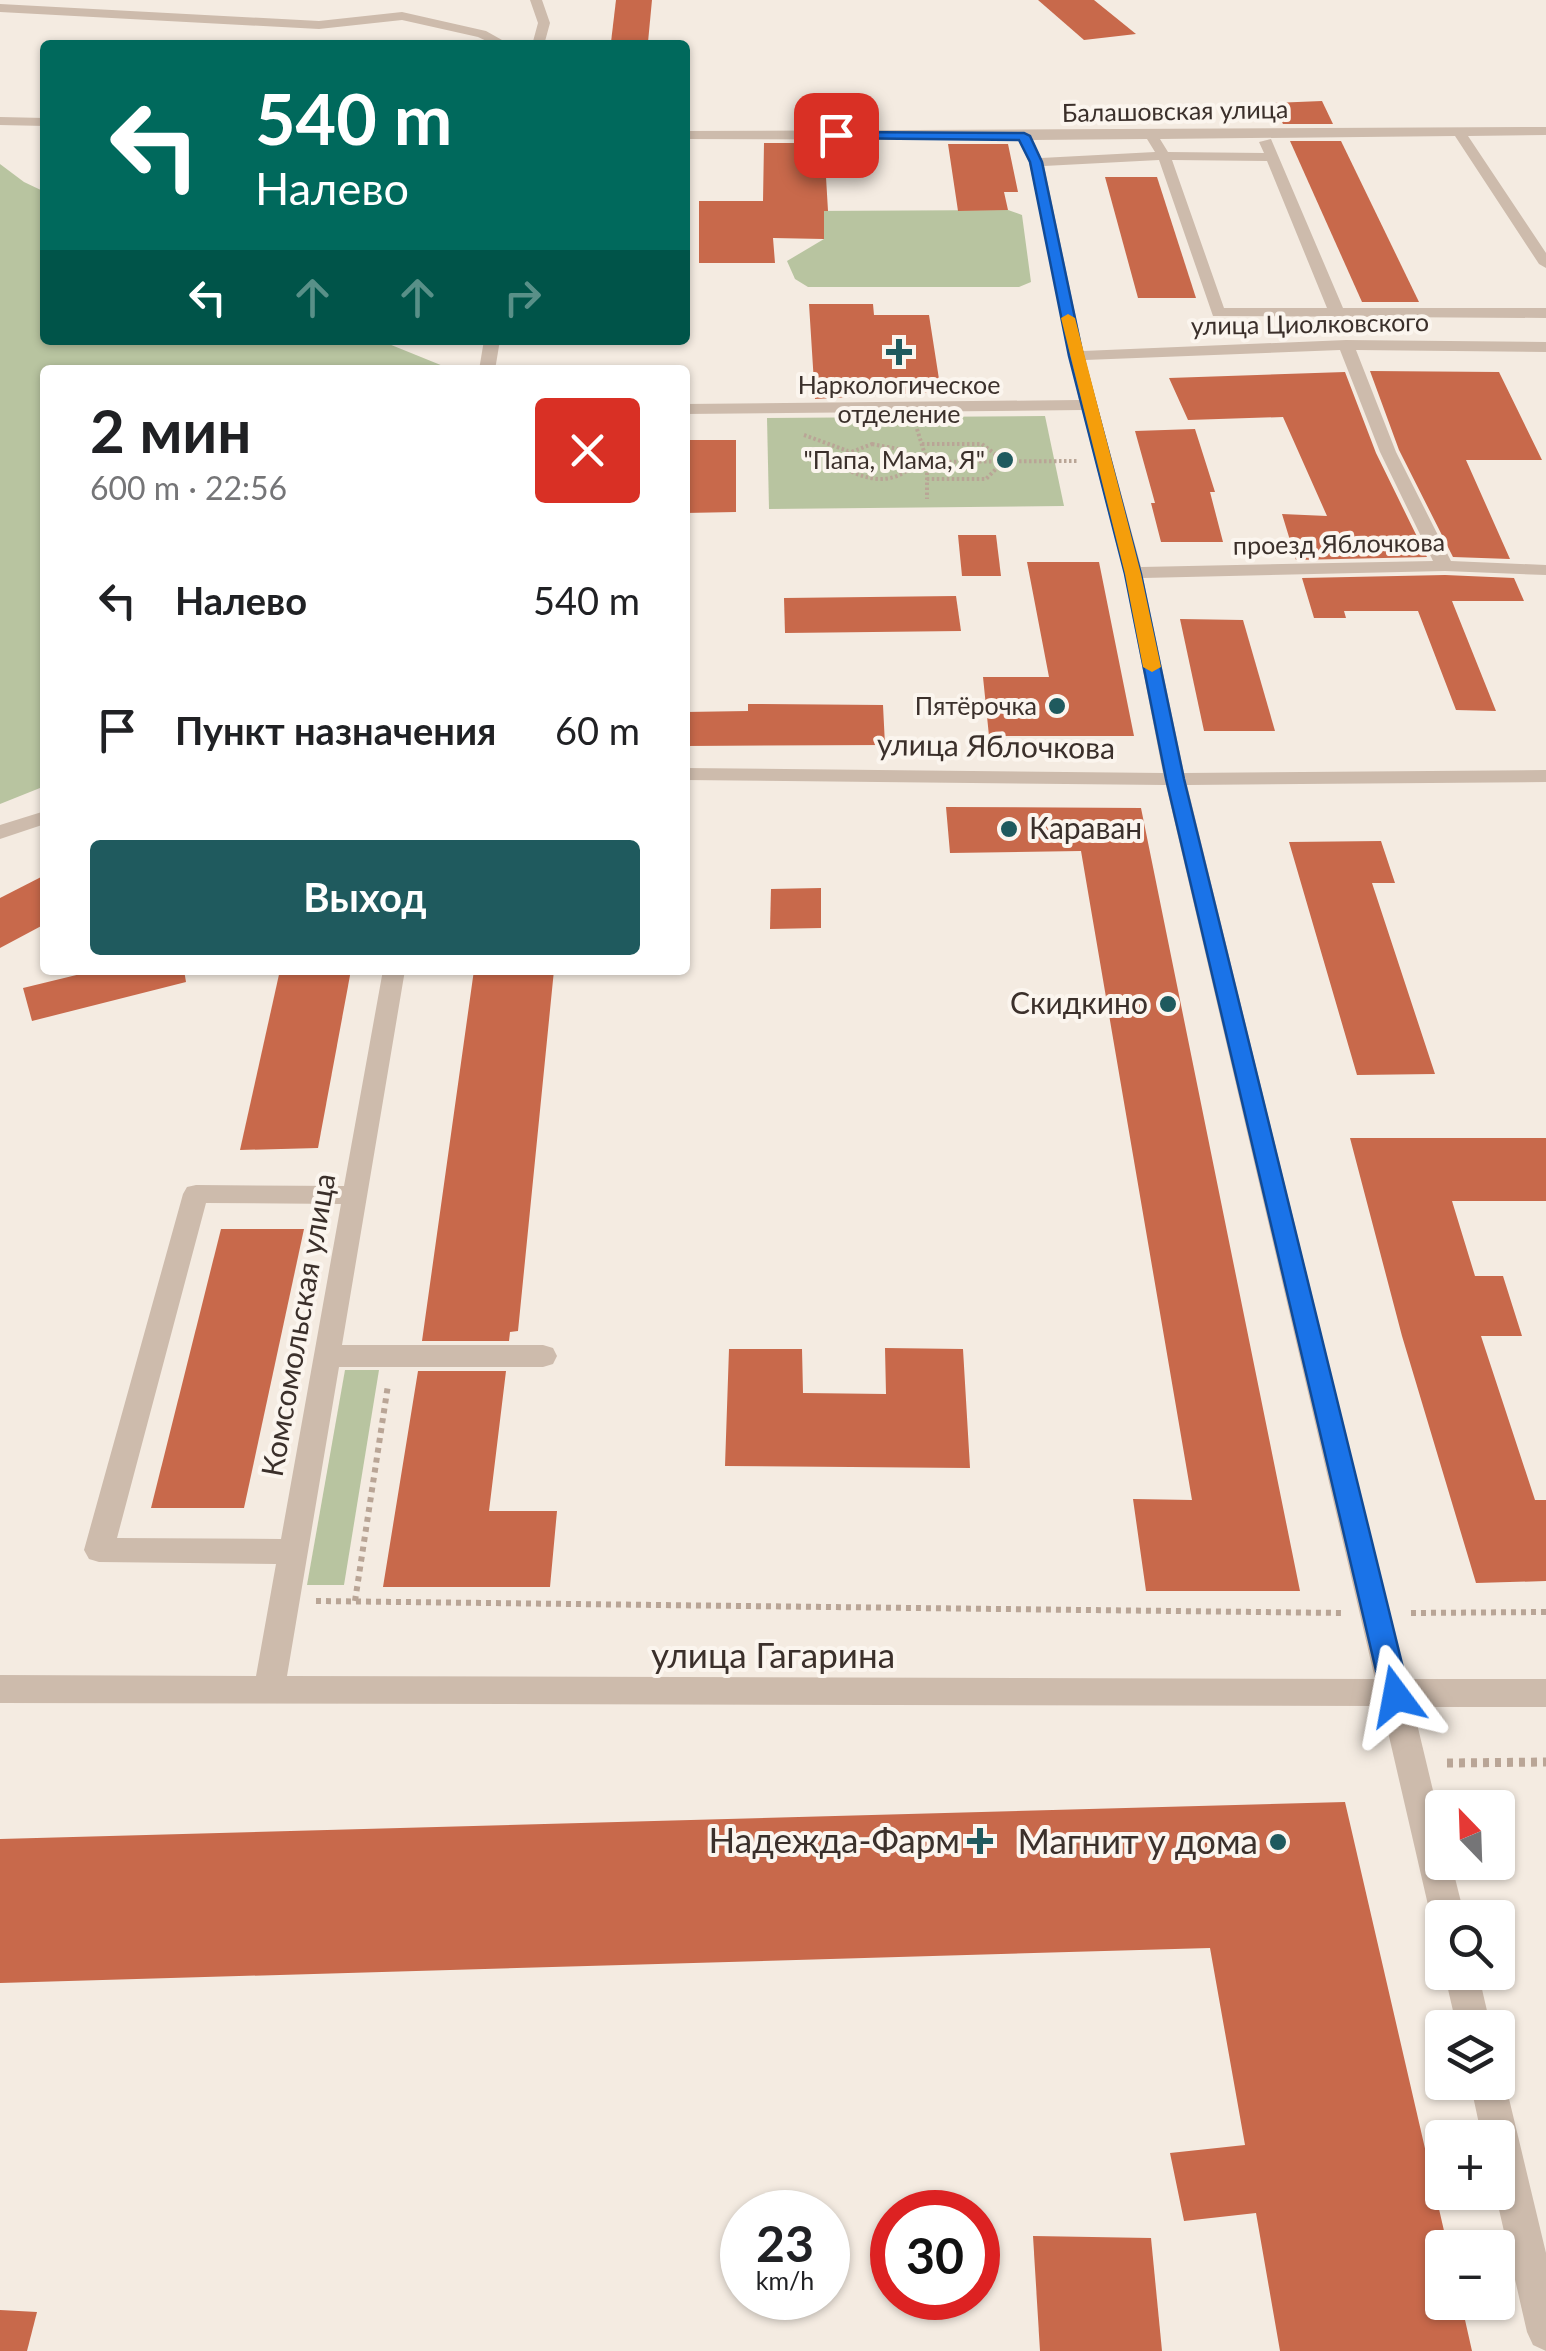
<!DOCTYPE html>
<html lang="ru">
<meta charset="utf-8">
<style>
:root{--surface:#fff;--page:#f6f6f6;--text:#202124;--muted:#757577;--accent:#1f5a5e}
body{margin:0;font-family:Lato,sans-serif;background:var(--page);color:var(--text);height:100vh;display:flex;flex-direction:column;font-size:38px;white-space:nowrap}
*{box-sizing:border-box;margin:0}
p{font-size:32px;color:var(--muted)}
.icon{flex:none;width:55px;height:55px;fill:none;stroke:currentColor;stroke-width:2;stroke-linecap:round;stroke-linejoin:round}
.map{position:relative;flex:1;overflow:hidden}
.panel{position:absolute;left:40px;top:365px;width:650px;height:610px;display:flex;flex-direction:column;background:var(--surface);border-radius:10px;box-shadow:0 2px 8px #0004}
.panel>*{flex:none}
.banner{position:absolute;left:40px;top:40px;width:650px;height:305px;border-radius:10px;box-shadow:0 2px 8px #0004;background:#00695c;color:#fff;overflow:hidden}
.needle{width:65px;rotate:337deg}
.buttons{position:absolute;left:1425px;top:1790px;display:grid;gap:20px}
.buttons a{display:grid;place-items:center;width:90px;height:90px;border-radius:10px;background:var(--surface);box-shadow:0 2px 8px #0004;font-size:50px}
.speed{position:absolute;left:720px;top:2190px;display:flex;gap:20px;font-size:50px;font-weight:700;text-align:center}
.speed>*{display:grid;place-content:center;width:130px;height:130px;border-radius:50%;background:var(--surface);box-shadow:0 2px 8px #0004;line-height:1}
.speed small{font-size:25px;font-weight:400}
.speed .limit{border:15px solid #d22;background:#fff;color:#111}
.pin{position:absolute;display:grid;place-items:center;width:85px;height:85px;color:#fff;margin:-42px;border-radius:20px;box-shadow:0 5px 15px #0006}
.me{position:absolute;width:110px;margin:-55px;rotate:347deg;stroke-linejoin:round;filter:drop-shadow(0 0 8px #0008)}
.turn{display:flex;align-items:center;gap:35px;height:210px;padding:0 50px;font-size:45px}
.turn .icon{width:130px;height:130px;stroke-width:2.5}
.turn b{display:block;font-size:70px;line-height:85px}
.lanes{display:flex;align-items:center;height:95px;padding:0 50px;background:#0003;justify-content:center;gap:50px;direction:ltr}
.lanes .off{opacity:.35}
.round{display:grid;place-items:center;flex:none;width:105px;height:105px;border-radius:10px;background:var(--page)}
.overview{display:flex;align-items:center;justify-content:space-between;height:170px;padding:0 50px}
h1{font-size:60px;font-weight:700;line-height:75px}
.action{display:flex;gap:20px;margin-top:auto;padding:20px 50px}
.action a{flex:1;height:115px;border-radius:10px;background:var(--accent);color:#fff;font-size:40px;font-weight:700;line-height:115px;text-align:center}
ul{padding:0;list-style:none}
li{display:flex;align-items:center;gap:30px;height:130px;padding:0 50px}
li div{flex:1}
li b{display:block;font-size:38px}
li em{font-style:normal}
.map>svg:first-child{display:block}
</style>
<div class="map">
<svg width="1546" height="2351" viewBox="0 0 1546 2351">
<rect width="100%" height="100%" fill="#f4ebe1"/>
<g fill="#b8c4a0">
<polygon points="0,164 24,182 45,192 45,340 379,340 453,370 45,370 45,786 0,804"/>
<polygon points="1008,210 1022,215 1031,282 1019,287 808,287 795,279 787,261 824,239 824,222 808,211"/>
<polygon points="1045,416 1064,506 769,509 767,418"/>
<polygon points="345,1370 379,1370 344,1585 307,1585"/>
</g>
<g fill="#c8694b">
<polygon points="616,0 652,0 648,42 611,42"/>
<polygon points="1038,0 1094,0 1136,34 1084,40"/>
<polygon points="1322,101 1333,124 1283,124 1273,103"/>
<polygon points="1290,141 1341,141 1419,302 1362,302"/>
<polygon points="764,143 824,143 828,211 824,211 824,239 773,238 775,263 699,263 699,201 763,201"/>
<polygon points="948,144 1008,144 1018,192 1004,192 1008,210 958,211"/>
<polygon points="1105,177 1157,177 1196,298 1138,298"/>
<polygon points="809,304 873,304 874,315 929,315 941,392 815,399"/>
<polygon points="1370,371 1499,372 1542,460 1466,460 1510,559 1453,557 1399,450"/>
<polygon points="1345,372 1376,453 1427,557 1296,560 1282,514 1327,516 1283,417 1188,420 1169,378"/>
<polygon points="1195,429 1215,492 1210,492 1223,542 1161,542 1151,503 1155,503 1135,431"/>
<polygon points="685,440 736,440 736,512 685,513"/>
<polygon points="958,535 996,535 1001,576 962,576"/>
<polygon points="1027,562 1099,562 1134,736 989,736 983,677 1049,677"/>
<polygon points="1445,575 1514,578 1524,601 1452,601 1496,711 1456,710 1418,611 1344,611 1346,618 1314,618 1302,578"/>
<polygon points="956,596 961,631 785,633 784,598"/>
<polygon points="1180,619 1243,620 1275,731 1204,731"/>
<polygon points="748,704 883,705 885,745 685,746 685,712 748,711"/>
<polygon points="946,807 1141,808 1300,1591 1146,1591 1133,1499 1192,1500 1081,851 950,853"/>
<polygon points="1381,841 1395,883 1372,883 1435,1074 1357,1075 1289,842"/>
<polygon points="45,875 45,924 0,948 0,898"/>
<polygon points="821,888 821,928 770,929 771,889"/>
<polygon points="97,970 184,970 186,982 32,1021 23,988"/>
<polygon points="280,970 351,970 318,1148 240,1150"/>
<polygon points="474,970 554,970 518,1331 510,1332 509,1341 422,1341"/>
<polygon points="1350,1138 1546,1138 1546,1201 1452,1201 1475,1276 1503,1276 1522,1336 1481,1336 1535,1500 1546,1500 1546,1581 1476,1583 1402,1336"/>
<polygon points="221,1229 304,1229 244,1508 151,1508"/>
<polygon points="885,1348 963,1349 970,1468 725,1466 729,1349 802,1349 803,1393 886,1394"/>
<polygon points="418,1371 506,1371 489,1511 557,1511 550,1587 383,1587"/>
<polygon points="1345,1802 1448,2248 1442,2248 1442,2302 1461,2302 1472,2351 1280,2351 1256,2213 1184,2221 1170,2153 1245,2145 1210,1948 0,1983 0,1839"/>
<polygon points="1033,2236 1151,2238 1162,2351 1040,2351"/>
<polygon points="0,2310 37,2312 27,2351 0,2351"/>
</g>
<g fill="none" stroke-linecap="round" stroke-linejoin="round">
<g stroke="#b9a596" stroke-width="4" stroke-dasharray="2.5 2.5" stroke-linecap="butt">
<polyline points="917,429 927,461 927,499"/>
<polyline points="804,435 848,451"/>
<path d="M872,444L903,450L914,465C895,483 873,482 850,471L843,460L846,454Z"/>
<polyline points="922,444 982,444 1004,461 986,479 926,479"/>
<polyline points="914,462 1078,461"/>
</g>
<g stroke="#b9a596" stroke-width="6" stroke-dasharray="5 5" stroke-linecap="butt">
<polyline points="316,1601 1343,1613"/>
<polyline points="355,1601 388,1385"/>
<polyline points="1411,1613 1546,1612"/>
</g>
<polyline stroke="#b9a596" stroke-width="9" stroke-dasharray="6 6" stroke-linecap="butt" points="1447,1763 1546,1762"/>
<g fill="#cdbbac" fill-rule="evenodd">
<polygon points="530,0 542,0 550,23 544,45 532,45 538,23"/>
<polygon points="0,4 319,21 402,12 486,31 511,45 495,45 478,37 402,20 319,29 0,12"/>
<polygon points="0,117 45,118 45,126 0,125"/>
<path d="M1546,127V135L1468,136L1546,253V268L1539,264L1455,136L1160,139L1168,152L1264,153L1259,142L1271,139L1343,308H1546V318L1213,316L1159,160L1044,166L1083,351L1346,340L1546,342V352L1356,350L1396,452L1451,561L1546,565V575L1445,571L1143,578L1184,773L1546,770V782L1187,785L1406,1679H1546V1707H1413L1442,1828V1862H1451L1465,1918H1442V1932L1436,1930L1431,1918L1382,1706L0,1703V1675L256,1676L276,1564L99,1562L89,1559L84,1550L183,1194L187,1187L196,1185L344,1186L383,970H405L342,1345H543L553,1348L557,1356L553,1364L543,1367H339L287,1676L1375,1679L1166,785L685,780V768L1163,773L1124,573L1082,410L685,414V404L1079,400L1029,162L1019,140L685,139V131ZM1147,139L1155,152L1041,158L1032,140ZM1172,160L1267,161L1327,308H1224ZM1340,350L1380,452L1433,561L1141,567L1085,360ZM206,1203L341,1204L281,1539L117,1538Z"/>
<polygon points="484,340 500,340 495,370 479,370"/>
<polygon points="45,811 45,824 0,839 0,825"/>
<polygon points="1444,1972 1478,1972 1491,2028 1457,2028"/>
<polygon points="1498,2069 1505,2082 1546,2253 1546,2351 1533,2345 1527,2332 1495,2192 1498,2138 1482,2138 1470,2082 1498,2082"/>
</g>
</g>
<polygon fill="#1a73e8" stroke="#114b97" stroke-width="2.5" points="836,132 1024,133 1030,136 1042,162 1083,356 1141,574 1184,779 1410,1696 1406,1704 1396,1708 1386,1704 1382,1696 1166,779 1125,574 1069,356 1030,162 1019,140 831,138"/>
<polygon fill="#f59e0b" points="1068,314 1075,318 1141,574 1161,667 1152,672 1143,667 1125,574 1061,318"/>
<g fill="#1f5a5e" stroke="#fbf5ee" stroke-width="4">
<path d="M894 337h10v10h10v10h-10v10h-10v-10h-10v-10h10z"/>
<circle cx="1005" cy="460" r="10"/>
<circle cx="1057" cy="706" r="10"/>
<circle cx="1009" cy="829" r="10"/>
<circle cx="1168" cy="1004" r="10"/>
<path d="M975 1826h10v10h10v10h-10v10h-10v-10h-10v-10h10z"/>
<circle cx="1278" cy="1842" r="10"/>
</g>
<g text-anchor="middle" stroke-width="8" stroke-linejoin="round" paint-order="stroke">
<g font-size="25" fill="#3b302b" stroke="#fbf5ee">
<text transform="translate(1175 111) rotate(-1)" y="9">Балашовская улица</text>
<text transform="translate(1310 324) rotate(-1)" y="9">улица Циолковского</text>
<text transform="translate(1339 544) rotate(-1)" y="9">проезд Яблочкова</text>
</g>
<g font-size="25" fill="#3b302b" stroke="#fbf5ee" text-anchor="end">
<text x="899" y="394" text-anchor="middle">Наркологическое<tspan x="899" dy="29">отделение</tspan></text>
<text x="985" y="469">"Папа, Мама, Я"</text>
<text x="1037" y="715">Пятёрочка</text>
</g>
<g font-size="30" fill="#3b302b" stroke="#fbf5ee">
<text transform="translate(996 747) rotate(1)" y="10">улица Яблочкова</text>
<text transform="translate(299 1325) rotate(-80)" y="10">Комсомольская улица</text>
</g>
<g font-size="30" fill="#3b302b" stroke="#fbf5ee" text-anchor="start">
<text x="1029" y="839">Караван</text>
<text x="1148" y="1014" text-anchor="end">Скидкино</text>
</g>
<g font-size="35" fill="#3b302b" stroke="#fbf5ee">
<text x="773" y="1668">улица Гагарина</text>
</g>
<g font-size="35" fill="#3b302b" stroke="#fbf5ee" text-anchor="end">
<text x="960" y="1853">Надежда-Фарм</text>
<text x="1258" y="1854">Магнит у дома</text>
</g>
</g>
</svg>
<div class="buttons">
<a><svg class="needle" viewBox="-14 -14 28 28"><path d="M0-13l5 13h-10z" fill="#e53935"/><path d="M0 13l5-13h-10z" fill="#757577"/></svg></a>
<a><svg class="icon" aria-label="search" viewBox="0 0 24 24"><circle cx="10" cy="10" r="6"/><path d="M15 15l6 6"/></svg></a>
<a><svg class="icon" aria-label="layers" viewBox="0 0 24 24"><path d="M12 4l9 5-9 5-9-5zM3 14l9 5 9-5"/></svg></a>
<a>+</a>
<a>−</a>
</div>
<div class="speed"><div>23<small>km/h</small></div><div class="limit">30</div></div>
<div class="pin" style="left:836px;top:135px;background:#d93025"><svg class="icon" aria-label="arrive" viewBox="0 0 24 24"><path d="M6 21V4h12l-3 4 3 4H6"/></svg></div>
<svg class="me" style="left:1396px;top:1696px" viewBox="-20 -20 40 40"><path d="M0-17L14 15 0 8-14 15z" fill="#1a73e8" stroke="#fff" stroke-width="4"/></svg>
<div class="banner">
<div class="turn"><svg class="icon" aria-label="left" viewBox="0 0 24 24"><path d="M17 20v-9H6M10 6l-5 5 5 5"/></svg><div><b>540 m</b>Налево</div></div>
<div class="lanes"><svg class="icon" aria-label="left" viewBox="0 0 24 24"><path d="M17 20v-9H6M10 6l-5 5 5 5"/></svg><svg class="icon off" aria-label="ahead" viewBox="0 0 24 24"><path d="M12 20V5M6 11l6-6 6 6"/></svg><svg class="icon off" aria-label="ahead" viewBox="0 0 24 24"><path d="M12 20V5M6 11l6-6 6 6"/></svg><svg class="icon off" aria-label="right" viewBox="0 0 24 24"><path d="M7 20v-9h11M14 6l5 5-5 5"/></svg></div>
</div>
<section class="panel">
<div class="overview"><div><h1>2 мин</h1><p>600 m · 22:56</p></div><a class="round" style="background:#d93025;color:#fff"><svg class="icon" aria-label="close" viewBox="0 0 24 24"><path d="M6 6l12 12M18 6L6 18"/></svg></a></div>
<ul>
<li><svg class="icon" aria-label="left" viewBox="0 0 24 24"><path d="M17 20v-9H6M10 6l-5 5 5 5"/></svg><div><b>Налево</b></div><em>540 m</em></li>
<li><svg class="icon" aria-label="arrive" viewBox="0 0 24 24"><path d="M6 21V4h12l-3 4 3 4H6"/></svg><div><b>Пункт назначения</b></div><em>60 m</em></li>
</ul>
<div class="action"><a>Выход</a></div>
</section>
</div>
